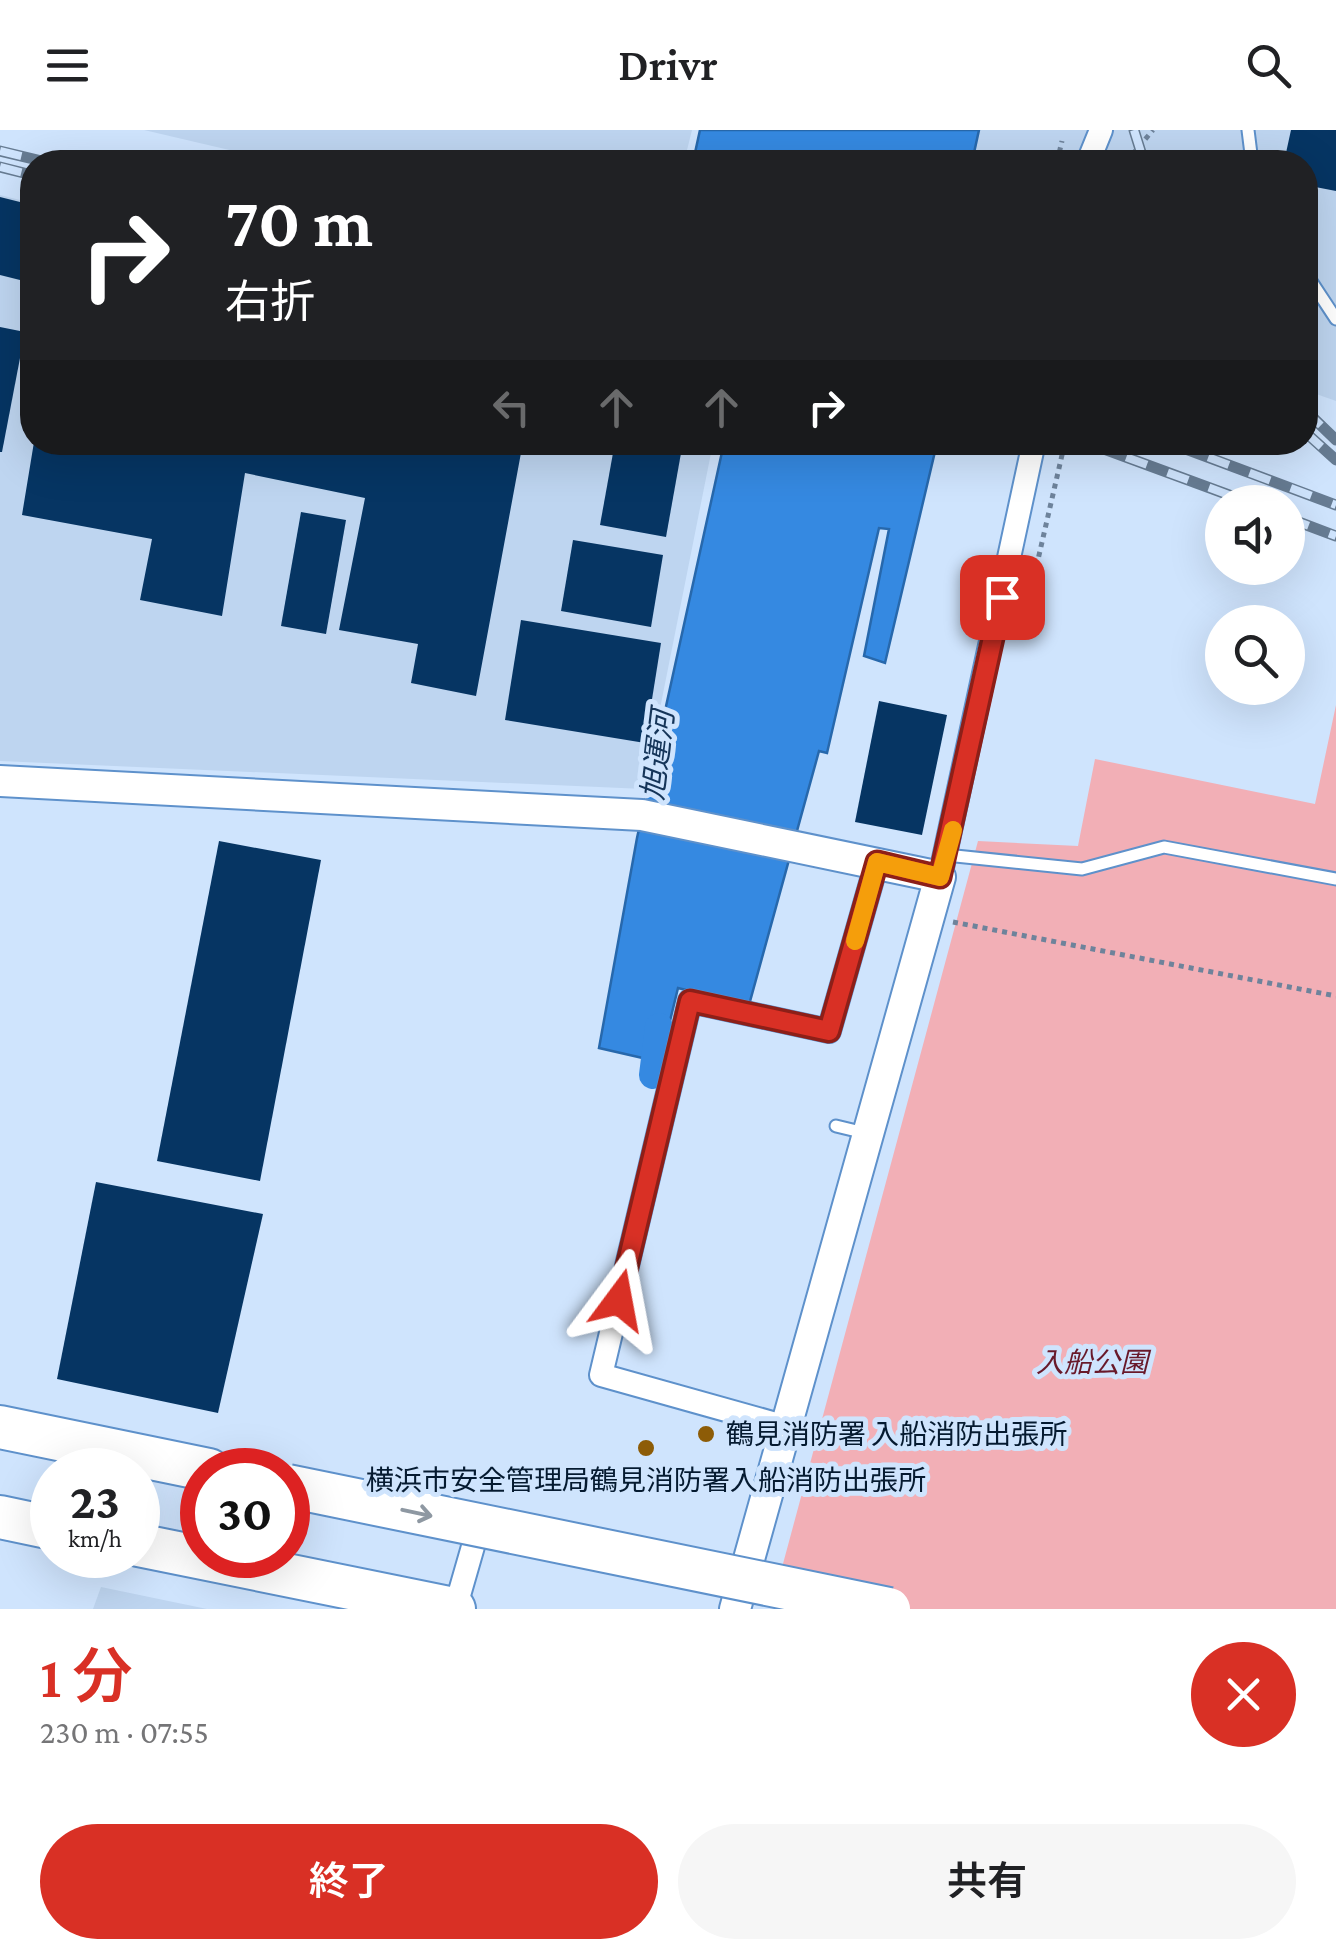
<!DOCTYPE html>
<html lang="ja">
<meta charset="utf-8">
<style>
:root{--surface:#fff;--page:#f6f6f6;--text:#202124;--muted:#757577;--accent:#d93025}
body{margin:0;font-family:"Crimson Pro","Noto Sans JP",serif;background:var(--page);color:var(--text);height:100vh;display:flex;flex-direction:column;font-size:38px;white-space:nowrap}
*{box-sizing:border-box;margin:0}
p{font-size:32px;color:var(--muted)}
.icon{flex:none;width:55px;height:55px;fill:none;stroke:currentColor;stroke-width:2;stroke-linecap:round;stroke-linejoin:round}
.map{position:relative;height:1479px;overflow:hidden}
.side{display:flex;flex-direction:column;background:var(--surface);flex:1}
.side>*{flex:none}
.guide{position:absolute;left:20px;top:20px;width:1298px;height:305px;border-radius:40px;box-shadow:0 10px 40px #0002;background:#202124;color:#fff;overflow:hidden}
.tools{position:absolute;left:1205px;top:355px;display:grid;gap:20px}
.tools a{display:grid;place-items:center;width:100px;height:100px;border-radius:50%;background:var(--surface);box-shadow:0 10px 40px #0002;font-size:50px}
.speed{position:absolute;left:30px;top:1318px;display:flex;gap:20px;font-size:50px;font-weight:700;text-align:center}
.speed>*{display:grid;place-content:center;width:130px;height:130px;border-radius:50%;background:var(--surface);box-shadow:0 10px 40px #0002;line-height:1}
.speed small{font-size:25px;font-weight:400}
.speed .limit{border:15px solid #d22;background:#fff;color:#111}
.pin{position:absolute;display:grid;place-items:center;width:85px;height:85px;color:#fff;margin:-42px;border-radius:20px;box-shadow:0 5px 15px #0006}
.me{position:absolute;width:110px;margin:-55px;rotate:13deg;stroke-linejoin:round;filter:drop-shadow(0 0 8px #0008)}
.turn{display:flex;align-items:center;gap:35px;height:210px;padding:0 40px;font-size:45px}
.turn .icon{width:130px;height:130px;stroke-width:2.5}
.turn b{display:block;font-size:70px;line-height:85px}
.lanes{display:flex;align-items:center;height:95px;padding:0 40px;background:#0003;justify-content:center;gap:50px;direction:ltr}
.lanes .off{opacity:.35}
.round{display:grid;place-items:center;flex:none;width:105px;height:105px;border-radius:52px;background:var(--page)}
.headline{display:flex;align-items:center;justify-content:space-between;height:170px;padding:0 40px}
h1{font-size:60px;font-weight:600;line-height:75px;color:var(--accent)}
.action{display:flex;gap:20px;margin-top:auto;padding:20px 40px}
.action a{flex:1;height:115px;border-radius:60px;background:var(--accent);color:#fff;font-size:40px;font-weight:600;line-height:115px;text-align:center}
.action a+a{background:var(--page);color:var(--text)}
header{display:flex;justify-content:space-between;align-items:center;height:130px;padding:0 40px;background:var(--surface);font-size:45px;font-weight:600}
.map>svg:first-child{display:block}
</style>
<header><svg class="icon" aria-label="menu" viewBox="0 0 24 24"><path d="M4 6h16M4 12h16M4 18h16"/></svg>Drivr<svg class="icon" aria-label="search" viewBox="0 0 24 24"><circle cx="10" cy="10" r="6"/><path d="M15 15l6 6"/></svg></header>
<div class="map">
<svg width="1336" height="1479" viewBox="0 0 1336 1479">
<rect width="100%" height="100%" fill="#cfe4fd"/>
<g fill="#bed5f0">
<polygon points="144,0 692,0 684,32 280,32"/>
<polygon points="979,0 1336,0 1336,271 1305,260 1305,32 972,32"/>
<polygon points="0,65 32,73 32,312 713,313 644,659 0,631"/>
<polygon points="101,1457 207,1479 93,1479"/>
</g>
<polygon fill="#f2afb6" points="1336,575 1336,1479 868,1479 777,1456 978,711 1078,716 1095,629 1315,674"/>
<g fill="#3589e1" stroke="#2768ac" stroke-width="2.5">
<polygon points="700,0 979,0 972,32 693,32"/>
<polygon points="724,313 937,313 885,533 864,526 889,399 879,398 827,623 819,621 749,875 678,858 660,932 599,918 637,708"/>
</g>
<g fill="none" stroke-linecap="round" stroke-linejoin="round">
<polyline stroke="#3589e1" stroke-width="28" points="653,945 659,897"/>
</g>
<g fill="#063563">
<polygon points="1291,0 1336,0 1336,61 1305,55 1305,32 1284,32"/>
<polygon points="0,67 32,75 28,152 0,145"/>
<polygon points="0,197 25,202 2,322 0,322"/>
<polygon points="34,312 523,312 476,566 411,553 418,514 339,500 365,368 245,343 222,486 140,470 152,409 22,385"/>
<polygon points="615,312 683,312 666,407 600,395"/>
<polygon points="301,382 346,390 326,504 281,496"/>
<polygon points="573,410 663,425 651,497 561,481"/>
<polygon points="521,490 661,513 645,613 505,590"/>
<polygon points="879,571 947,585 922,705 855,692"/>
<polygon points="219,711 321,730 260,1051 157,1031"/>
<polygon points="96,1052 263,1084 218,1283 57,1249"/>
</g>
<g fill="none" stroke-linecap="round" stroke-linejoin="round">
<defs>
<g id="service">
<polyline points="1248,0 1252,32"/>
<polyline points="1305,142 1336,189"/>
<polyline points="946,725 1082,739 1164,717 1336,749"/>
<polyline points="836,996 865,1003"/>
</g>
<g id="minor">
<polyline points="1088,32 1101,0"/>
<polyline points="940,747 1034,312"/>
<polyline points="783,1296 601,1245 690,871 829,901 877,732"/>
<polyline points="455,1479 474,1413"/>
</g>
<polyline id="tertiary" points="0,651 642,685 940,747 735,1479"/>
<g id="motorway">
<polyline points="0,1297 209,1340"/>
<polyline points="0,1387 52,1398"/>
<polyline points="138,1415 454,1479"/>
</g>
</defs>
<use href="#service" stroke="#5e91cb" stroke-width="15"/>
<use href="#minor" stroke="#5e91cb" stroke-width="26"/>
<use href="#tertiary" stroke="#5e91cb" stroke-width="34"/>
<use href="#motorway" stroke="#5e91cb" stroke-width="46"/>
<g stroke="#6e839b" stroke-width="5" stroke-dasharray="5 5" stroke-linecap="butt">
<polyline points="1057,32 1062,11"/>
<polyline points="1126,32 1153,0"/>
<polyline points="1023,495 1065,312"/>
<polyline points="953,792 1336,866"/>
</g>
<use href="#service" stroke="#fff" stroke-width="11"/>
<use href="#minor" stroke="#fff" stroke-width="22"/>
<use href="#tertiary" stroke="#fff" stroke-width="30"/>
<use href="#motorway" stroke="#fff" stroke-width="42"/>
<defs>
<g id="rail">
<polyline points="1134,0 1144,32"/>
<polyline points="0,21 46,32"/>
<polyline points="0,37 32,45"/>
<polyline points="1305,280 1336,310"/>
<polyline points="1305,302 1336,330"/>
<polyline points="1085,312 1248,372"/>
<polyline points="1167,312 1336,375"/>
<polyline points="1288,388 1336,406"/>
</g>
</defs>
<use href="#rail" stroke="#677c93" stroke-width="11"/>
<use href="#rail" stroke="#cfe4fd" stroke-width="8" stroke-dasharray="22" stroke-linecap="butt"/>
<defs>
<polyline id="motorway-bridge" points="288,1356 889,1479"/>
</defs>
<use href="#motorway-bridge" stroke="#5e91cb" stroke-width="46" stroke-linecap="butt"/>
<use href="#motorway-bridge" stroke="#fff" stroke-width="42"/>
</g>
<defs><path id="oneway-shaft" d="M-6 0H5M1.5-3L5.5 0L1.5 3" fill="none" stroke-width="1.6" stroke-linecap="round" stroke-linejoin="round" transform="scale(2.5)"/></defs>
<use stroke="#8e98a2" href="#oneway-shaft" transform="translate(417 1383) rotate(12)"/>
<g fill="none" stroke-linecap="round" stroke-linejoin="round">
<defs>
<polyline id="route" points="619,1170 690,871 829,901 877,732 940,747 1002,467"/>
</defs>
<use href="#route" stroke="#8d1f18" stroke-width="25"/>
<use href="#route" stroke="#d93025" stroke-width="18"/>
<polyline stroke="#f59e0b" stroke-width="18" points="855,811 877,732 940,747 953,700"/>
</g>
<g fill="#8d5c07" stroke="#cfe4fd" stroke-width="4">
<circle cx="706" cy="1304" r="10"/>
<circle cx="646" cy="1318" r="10"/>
</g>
<g text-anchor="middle" stroke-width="10" stroke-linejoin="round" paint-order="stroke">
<g font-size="28" font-style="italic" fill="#68192a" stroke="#cfe4fd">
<text x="1092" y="1242">入船公園</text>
</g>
<g font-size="28" fill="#051a30" stroke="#cfe4fd" text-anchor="start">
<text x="726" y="1314">鶴見消防署 入船消防出張所</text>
<text x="646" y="1360" text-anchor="middle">横浜市安全管理局鶴見消防署入船消防出張所</text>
</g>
<g font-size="30" font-style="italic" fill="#153559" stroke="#cfe4fd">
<text transform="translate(658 625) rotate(-83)" y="10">旭運河</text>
</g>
</g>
</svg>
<div class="tools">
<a><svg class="icon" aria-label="sound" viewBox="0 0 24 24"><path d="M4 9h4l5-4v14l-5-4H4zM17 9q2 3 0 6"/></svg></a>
<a><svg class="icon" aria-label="search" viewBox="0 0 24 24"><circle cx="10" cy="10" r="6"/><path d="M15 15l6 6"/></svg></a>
</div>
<div class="speed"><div>23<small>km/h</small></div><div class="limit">30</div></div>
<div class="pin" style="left:1002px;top:467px;background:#d93025"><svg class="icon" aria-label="arrive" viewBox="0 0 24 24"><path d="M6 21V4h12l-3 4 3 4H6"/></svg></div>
<svg class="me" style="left:619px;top:1170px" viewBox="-20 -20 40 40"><path d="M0-17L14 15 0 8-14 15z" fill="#d93025" stroke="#fff" stroke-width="4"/></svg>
<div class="guide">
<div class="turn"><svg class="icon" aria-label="right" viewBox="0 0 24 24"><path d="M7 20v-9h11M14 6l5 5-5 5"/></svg><div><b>70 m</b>右折</div></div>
<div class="lanes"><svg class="icon off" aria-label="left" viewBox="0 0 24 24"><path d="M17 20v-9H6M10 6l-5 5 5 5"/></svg><svg class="icon off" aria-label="ahead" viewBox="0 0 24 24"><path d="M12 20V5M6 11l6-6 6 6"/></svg><svg class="icon off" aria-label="ahead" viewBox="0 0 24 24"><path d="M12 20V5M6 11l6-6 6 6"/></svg><svg class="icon" aria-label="right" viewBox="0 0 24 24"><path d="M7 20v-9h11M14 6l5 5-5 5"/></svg></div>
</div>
</div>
<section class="side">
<div class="headline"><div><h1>1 分</h1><p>230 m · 07:55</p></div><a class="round" style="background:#d93025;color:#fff"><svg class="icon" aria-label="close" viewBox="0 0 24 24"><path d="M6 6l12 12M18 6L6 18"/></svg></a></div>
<div class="action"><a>終了</a><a>共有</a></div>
</section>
